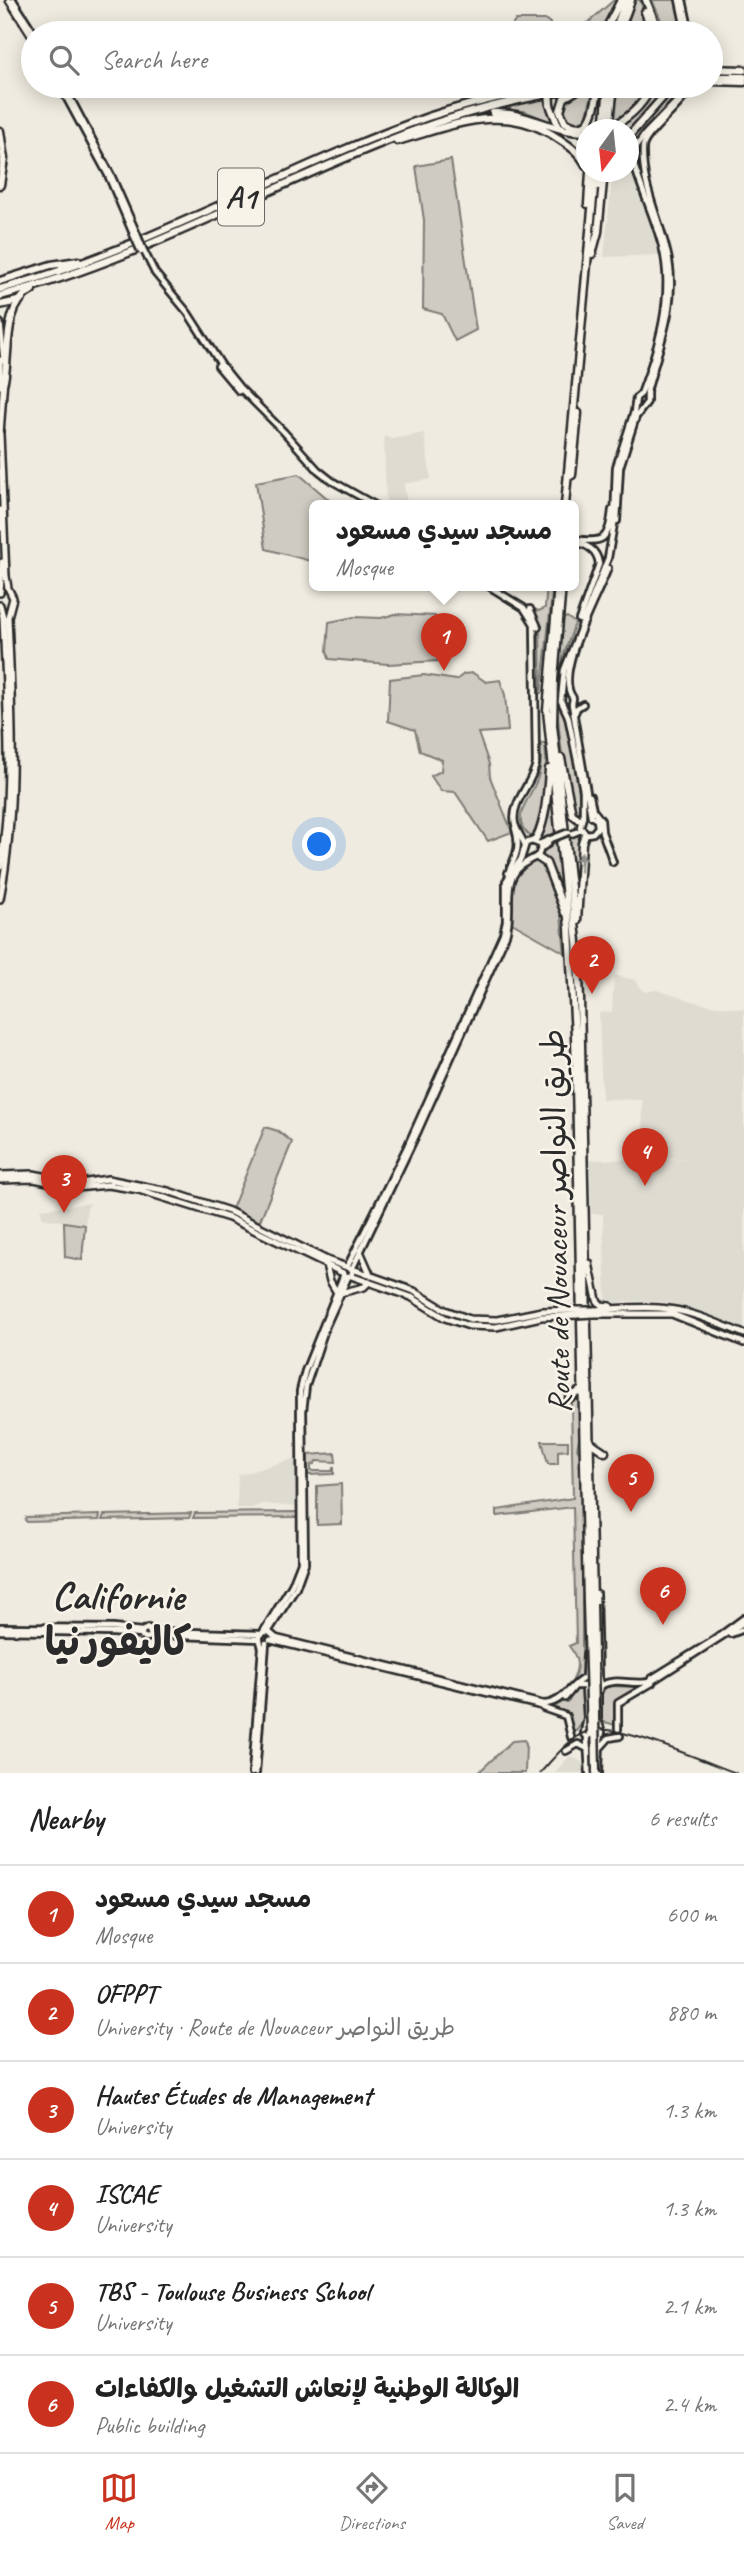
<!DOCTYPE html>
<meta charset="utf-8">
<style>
body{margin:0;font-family:Caveat,"Playpen Sans Arabic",sans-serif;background:#f6f6f6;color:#222}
.compass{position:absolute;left:576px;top:119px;width:63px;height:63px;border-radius:50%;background:#fff;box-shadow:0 4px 18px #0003;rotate:195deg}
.you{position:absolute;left:320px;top:845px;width:24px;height:24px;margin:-18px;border:5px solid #fff;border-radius:50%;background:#1a73e8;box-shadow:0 0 0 10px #1a73e833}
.badge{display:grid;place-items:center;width:46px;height:46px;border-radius:50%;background:#c8321e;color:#fff;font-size:23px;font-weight:700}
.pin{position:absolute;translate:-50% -58px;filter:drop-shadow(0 2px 4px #0008)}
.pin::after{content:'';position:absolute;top:37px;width:24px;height:21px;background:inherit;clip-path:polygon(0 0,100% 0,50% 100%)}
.popup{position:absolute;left:309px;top:500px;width:270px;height:91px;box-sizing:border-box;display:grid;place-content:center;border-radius:10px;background:#fff;filter:drop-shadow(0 2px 5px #0005);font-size:23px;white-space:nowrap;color:#767676}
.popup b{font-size:26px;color:#222}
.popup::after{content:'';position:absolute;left:50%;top:100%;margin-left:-14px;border:14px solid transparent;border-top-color:#fff}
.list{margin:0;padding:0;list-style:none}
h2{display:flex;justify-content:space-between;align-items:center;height:91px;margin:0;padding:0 28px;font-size:30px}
h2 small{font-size:23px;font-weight:400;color:#767676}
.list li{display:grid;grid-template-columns:46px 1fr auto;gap:21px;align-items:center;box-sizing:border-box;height:98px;padding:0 28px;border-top:2px solid #e0e0e0}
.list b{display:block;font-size:26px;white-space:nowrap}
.list p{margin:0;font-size:23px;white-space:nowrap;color:#767676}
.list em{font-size:23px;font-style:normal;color:#767676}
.icon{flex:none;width:38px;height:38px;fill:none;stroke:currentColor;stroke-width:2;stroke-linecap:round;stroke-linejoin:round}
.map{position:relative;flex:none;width:744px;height:1773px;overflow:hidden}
.search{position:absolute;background:#fff;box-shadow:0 4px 18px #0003;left:21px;right:21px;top:21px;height:77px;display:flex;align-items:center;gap:18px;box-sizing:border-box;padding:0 24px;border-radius:38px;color:#767676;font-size:26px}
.sheet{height:679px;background:#fff}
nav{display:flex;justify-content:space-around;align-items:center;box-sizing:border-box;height:98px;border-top:2px solid #e0e0e0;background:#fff;font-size:19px;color:#767676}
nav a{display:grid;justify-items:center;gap:4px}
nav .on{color:#c8321e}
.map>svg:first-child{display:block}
</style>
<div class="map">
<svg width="744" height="1773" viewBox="0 0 744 1773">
<rect width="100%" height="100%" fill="#efebe0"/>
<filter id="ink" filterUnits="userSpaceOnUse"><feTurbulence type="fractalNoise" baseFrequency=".0143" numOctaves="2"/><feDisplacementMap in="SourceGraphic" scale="14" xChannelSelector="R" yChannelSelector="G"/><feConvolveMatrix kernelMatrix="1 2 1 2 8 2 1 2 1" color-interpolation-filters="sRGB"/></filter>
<g filter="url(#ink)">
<!-- built -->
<path fill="#dedbd1" d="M 629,163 L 655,235 L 659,255 L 604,257 L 612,178 L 616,172 L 628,172 Z
M 424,433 L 431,479 L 404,484 L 407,505 L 386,505 L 384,436 L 392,439 Z
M 614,975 L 635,980 L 644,992 L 656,990 L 703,1004 L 744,1009 L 744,1332 L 714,1318 L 664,1302 L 632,1301 L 606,1304 L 603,1214 L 591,1214 L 590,1160 L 699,1158 L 644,1158 L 642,1100 L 602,1099 L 599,1013 L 612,1012 Z
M 91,1203 L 87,1208 L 85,1225 L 42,1218 L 41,1209 Z
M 297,1458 L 298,1507 L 263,1504 L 252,1508 L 237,1508 L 238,1475 Z
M 570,1756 L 580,1761 L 586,1768 L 586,1773 L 554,1773 Z"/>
<!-- green -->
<path fill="#cfcbc2" stroke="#7d7b76" stroke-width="2" d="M 614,0 L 618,0 L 604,26 L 585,33 L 576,33 Z
M 635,0 L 640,0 L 651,33 L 626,23 Z
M 652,0 L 676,0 L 684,33 L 667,33 Z
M 516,20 L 546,20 L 550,23 L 551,33 L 513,33 L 513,24 Z
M 616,86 L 673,86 L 629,134 L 628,130 L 610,130 Z
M 680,86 L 683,86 L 671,105 L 629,147 L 629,139 L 673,90 Z
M 593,90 L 586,119 L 575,123 C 562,119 563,111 565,100 L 576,92 Z
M 546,96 L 554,123 L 524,111 L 492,109 Z
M 451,160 L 476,330 L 455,341 L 442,314 L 423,309 L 424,220 L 416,166 Z
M 299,474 L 335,505 L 314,505 L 314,562 L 266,549 L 256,482 Z
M 547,585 L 553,585 L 541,694 L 540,624 L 532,608 L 539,611 L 545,608 Z
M 395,614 L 435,616 L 438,661 L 388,664 L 329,659 L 327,651 L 329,622 L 354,617 L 381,618 Z
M 567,617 L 575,623 L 563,657 L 560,689 L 558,669 L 563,619 Z
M 473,673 L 486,682 L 500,680 L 505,695 L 508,731 L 478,733 L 489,764 L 490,777 L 512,832 L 488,841 L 455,792 L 441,791 L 431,776 L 441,771 L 442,760 L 420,751 L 415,730 L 388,721 L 390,679 L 424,675 L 456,680 L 464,674 Z
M 557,700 C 559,706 563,710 564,716 C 569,734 585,801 577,815 C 565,795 558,726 557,700 Z
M 545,743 C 548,776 544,805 535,836 L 532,837 C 506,820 532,797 538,777 C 542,766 541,755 541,744 Z
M 552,791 L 557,834 L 541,840 L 539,838 Z
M 576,833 L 582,835 L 576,916 L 568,836 Z
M 558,841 L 564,906 L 542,857 L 546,847 Z
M 539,860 L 543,861 L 560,906 L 565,953 L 512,923 C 513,895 504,869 539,860 Z
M 265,1127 L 278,1131 L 292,1142 L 259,1223 L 232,1209 Z
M 64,1222 L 85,1225 L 82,1260 L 65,1257 Z
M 575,1400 L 579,1401 L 582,1421 L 577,1449 L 582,1454 L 582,1675 L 572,1682 C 579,1667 579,1659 569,1646 L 576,1643 L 573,1507 L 497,1516 L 497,1510 L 573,1498 L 571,1402 Z
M 542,1441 L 568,1441 L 568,1450 L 558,1451 L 558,1464 L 548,1464 Z
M 335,1453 L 336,1462 L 316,1461 L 315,1464 L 311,1465 L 311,1471 L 332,1471 L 334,1466 L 334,1474 L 308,1475 L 308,1455 Z
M 341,1484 L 342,1524 L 317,1525 L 317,1486 Z
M 298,1512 L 297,1517 L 193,1518 L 195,1513 Z
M 191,1513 L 189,1518 L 102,1520 L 104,1515 Z
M 100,1515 L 99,1520 L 27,1522 L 25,1520 L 26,1517 Z
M 607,1686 L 642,1687 L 617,1702 L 614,1713 L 615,1725 L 601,1721 L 600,1695 Z
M 579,1687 L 583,1689 C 587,1706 587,1724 572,1734 L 566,1715 L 551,1709 L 566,1700 L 575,1688 Z
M 512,1741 L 524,1740 L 526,1743 L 525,1773 L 478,1773 Z"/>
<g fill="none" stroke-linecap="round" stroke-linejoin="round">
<!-- secondary casing -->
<g stroke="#2b2b2b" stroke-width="10">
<path id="secondary" d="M 9,0 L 33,38
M 13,0 L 34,33
M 679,0 L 686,33
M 683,0 L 690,33
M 60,86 L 108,175 L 134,236
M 64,86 L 111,175 L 137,234
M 144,251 L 155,273 L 188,313 L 222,366 L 239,387 L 284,432 L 318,470 L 332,481 L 375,505
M 218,366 L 239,391
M 617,521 L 620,467 L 636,417 L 647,402 L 647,392 C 658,349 677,306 669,261 C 662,222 641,188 643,148 C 643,134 683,106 691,86
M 574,539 C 603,543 609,541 612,510
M 574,542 C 587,545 597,549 599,564 L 579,620
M 487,585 L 524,608 L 534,624 L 536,764 C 532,784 510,803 515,824 C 517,831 522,838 525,845
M 530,609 L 538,627
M 572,704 L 573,698 C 553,673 598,596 608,568
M 572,704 L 591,816
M 575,713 L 577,708 L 583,704
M 590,796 L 593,810 L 601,820 L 602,832 L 613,862
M 591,816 L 597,820 L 598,827 L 593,833 L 587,834 L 580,827 L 583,817 L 583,790 L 568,716 L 561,701 L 564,670 L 608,558 L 614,524 L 616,467 L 634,412 L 636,398 L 641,394 C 658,349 675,295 662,246 C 654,215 639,185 631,154 L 645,134 L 676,102 L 686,86
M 569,835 L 581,830
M 508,873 C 516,856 521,847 515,828
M 347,1267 L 407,1147 L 503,934 L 506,921 L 506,881 L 521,859 L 526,843 L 532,841 L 539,844 L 551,839
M 352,1269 L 418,1131 L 506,935 C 516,900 494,875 538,856 L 541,848 L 548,844
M 596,1593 L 598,1676 L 600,1685
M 0,1627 L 113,1628 L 142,1631
M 0,1631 L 113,1633 L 142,1635
M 151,1631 L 260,1634
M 263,1632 L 292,1585 L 301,1562 L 300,1391 L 305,1371 L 344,1274
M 268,1632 L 296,1588 L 305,1563 L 303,1411 L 306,1386 L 326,1326 L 348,1277
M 731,1634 L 744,1629
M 151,1635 L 148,1628 L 142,1631 L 142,1637 L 147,1638 L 156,1635 L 260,1639
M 270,1640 L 545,1707
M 585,1677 L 586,1654
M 651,1679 L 714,1640 L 744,1618
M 585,1688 L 587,1718 L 584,1733 L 589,1739 L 596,1740
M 565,1698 L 575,1686 L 584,1686
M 543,1708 L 566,1716 L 571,1737
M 618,1729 L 618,1703 L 652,1683
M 587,1739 L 589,1773
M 601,1747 L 609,1738 L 620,1736
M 566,1751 L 578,1744 L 588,1749
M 252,1773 L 262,1648 L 259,1637 L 264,1632 L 269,1632 L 276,1638 L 543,1704 C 562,1704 569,1686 584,1678
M 256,1773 L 266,1643
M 599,1773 L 600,1740 L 602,1732 L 598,1720 L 598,1694 L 600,1686 C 616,1676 635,1687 652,1681 L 744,1622"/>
</g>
<!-- primary casing -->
<g stroke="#2b2b2b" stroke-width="10">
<path id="primary" d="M 0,323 L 4,361
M 0,360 L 0,386
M 0,510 L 1,528
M 0,593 L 2,562
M 0,605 L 3,617 C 6,700 14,785 0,867
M 0,899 C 18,806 12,712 8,617 L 13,598 L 8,588 L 6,576 L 0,434 L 4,378
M 0,1175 L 33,1174 L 80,1183 L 108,1179 L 168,1191 L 229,1211 L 327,1260 L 414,1291 L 445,1310 L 470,1319 L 497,1320 L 542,1311 L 576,1310
M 0,1180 L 34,1179 L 76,1188 L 108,1185 L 139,1190 L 229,1218 L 343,1273 L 346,1277 L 352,1275 L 353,1269
M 360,1251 L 371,1276
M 589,1263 L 597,1300 L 601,1305 L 610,1306
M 326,1265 L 330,1281 L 336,1291
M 351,1276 L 411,1297 L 445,1318 L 469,1326 L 496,1327 L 541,1317 L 577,1315
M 340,1293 L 364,1287 L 369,1282
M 594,1310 C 616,1309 638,1306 660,1308 C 690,1310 717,1323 744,1334
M 593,1314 L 672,1314 L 744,1343"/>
</g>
<!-- trunk casing -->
<g stroke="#2b2b2b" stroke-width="11">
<path id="trunk" d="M 0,131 L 4,159 L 0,185
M 572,475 L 578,413
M 565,505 L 588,253
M 558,585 L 547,710 L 569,928 L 575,1036 L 587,1603
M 562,585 L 554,679 L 553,725 L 577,941 L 580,998 L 593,1603
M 561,758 L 572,814 L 580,820
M 534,841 C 546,827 548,787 549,769
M 537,857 L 546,863 L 565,913
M 577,921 L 582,843 L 585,834
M 569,1398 L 583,1389
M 590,1442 L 605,1452"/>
</g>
<!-- motorway casing -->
<g stroke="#2b2b2b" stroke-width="11">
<path id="motorway" d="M 646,0 L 659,33
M 645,12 L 653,33
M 627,30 L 639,33
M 590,33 L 604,29
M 604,33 L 621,0
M 614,33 L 626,0
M 619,33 L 631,0
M 711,69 L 744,70
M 711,77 L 744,77
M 711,81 L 744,82
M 576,91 L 564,98 L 560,111 L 565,122 C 593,140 595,104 599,86
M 550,105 L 558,125
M 493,113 C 526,111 553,133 586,132
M 604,130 L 608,86
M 609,130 L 614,86
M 628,137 L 664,96 L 676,86
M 397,141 C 455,125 504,101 559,139 C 570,146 580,153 586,165
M 628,152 L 632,152
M 598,186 L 600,172
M 588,204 L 590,172
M 588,253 L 595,177
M 592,254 L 598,232 L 604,172
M 0,281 L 51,265 L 78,261
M 0,289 C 150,249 283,168 428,117 C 470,103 514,93 557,86
M 0,296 C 143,259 272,183 410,132 C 470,110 532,95 595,86
M 0,305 L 18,301
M 4,381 C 10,353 2,306 32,290"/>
</g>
<!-- secondary -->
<use href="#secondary" stroke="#f7f3e8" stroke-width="4.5"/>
<!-- primary -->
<use href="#primary" stroke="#f7f3e8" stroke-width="5"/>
<!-- trunk -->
<use href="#trunk" stroke="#f7f3e8" stroke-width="6"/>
<!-- motorway -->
<use href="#motorway" stroke="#f7f3e8" stroke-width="6"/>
<!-- tram -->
<path stroke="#2b2b2b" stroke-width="2" d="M 540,1773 C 554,1758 570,1737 590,1730 C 614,1722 708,1763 736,1773"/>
<!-- secondary-bridge casing -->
<g stroke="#2b2b2b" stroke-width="10" stroke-linecap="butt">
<path id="secondary-bridge" d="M 137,234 L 144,251
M 134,236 L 141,252
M 551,839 L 569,832"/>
</g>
<!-- primary-bridge casing -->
<g stroke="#2b2b2b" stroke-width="10" stroke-linecap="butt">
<path id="primary-bridge" d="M 576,1310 L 594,1310
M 577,1315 L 593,1314"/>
</g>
<!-- trunk-bridge casing -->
<g stroke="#2b2b2b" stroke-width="11" stroke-linecap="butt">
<path id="trunk-bridge" d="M 587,1603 L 591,1734
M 593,1603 L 596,1773"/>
</g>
<!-- motorway-bridge casing -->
<g stroke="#2b2b2b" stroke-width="11" stroke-linecap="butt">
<path id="motorway-bridge" d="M 549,86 L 550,105
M 604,130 C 627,121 642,107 652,86"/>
</g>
<!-- secondary-bridge -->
<use href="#secondary-bridge" stroke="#f7f3e8" stroke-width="4.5"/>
<!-- primary-bridge -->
<use href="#primary-bridge" stroke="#f7f3e8" stroke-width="5"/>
<!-- trunk-bridge -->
<use href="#trunk-bridge" stroke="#f7f3e8" stroke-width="6"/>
<!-- motorway-bridge -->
<use href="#motorway-bridge" stroke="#f7f3e8" stroke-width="6"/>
</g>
<!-- one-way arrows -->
<defs><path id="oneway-solid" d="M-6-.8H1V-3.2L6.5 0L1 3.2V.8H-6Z" transform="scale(1.75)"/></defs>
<use fill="#918f8a" href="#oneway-solid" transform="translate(581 862) rotate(-87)"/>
</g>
<g text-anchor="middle" stroke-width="5" stroke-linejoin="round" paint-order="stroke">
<!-- shield labels -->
<rect fill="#f7f3e8" stroke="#686764" stroke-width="2" x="218" y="168.5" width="46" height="57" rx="5"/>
<g font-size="32" font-weight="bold" fill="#2b2b2b">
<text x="241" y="208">A1</text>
</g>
<!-- street labels -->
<g font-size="33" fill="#2b2b2b" stroke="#f7f3e8">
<text transform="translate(555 1221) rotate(-91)" y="12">Route de Nouaceur طريق النواصر</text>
</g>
<!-- district labels -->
<g font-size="40" font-weight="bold" fill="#2b2b2b" stroke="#f7f3e8">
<text x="118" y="1609">Californie<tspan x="118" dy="46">كاليفورنيا</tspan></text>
</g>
</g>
</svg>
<svg class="compass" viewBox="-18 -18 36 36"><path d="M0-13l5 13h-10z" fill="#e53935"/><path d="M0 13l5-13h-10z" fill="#767676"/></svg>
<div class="you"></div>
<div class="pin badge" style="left:444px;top:671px">1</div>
<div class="popup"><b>مسجد سيدي مسعود</b>Mosque</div>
<div class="pin badge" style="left:592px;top:994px">2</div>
<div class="pin badge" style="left:64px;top:1213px">3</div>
<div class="pin badge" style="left:645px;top:1186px">4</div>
<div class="pin badge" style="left:631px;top:1512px">5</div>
<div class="pin badge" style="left:663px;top:1625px">6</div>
<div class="search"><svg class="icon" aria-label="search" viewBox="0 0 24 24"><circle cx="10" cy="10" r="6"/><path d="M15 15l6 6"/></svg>Search here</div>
</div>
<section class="sheet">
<h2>Nearby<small>6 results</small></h2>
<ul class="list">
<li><span class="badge">1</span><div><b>مسجد سيدي مسعود</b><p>Mosque</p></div><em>600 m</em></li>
<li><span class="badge">2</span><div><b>OFPPT</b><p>University · Route de Nouaceur طريق النواصر</p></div><em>880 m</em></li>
<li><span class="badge">3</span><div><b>Hautes Études de Management</b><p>University</p></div><em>1.3 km</em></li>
<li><span class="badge">4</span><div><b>ISCAE</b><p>University</p></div><em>1.3 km</em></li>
<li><span class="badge">5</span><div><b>TBS - Toulouse Business School</b><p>University</p></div><em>2.1 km</em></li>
<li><span class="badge">6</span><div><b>الوكالة الوطنية لإنعاش التشغيل والكفاءات</b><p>Public building</p></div><em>2.4 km</em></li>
</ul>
</section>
<nav>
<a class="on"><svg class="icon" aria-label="map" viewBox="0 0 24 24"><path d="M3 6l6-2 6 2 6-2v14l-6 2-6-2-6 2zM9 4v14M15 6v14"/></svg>Map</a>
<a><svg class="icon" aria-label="directions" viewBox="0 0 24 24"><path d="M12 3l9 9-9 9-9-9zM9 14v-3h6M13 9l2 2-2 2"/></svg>Directions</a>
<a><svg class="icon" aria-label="saved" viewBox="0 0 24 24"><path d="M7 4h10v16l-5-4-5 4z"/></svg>Saved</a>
</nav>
